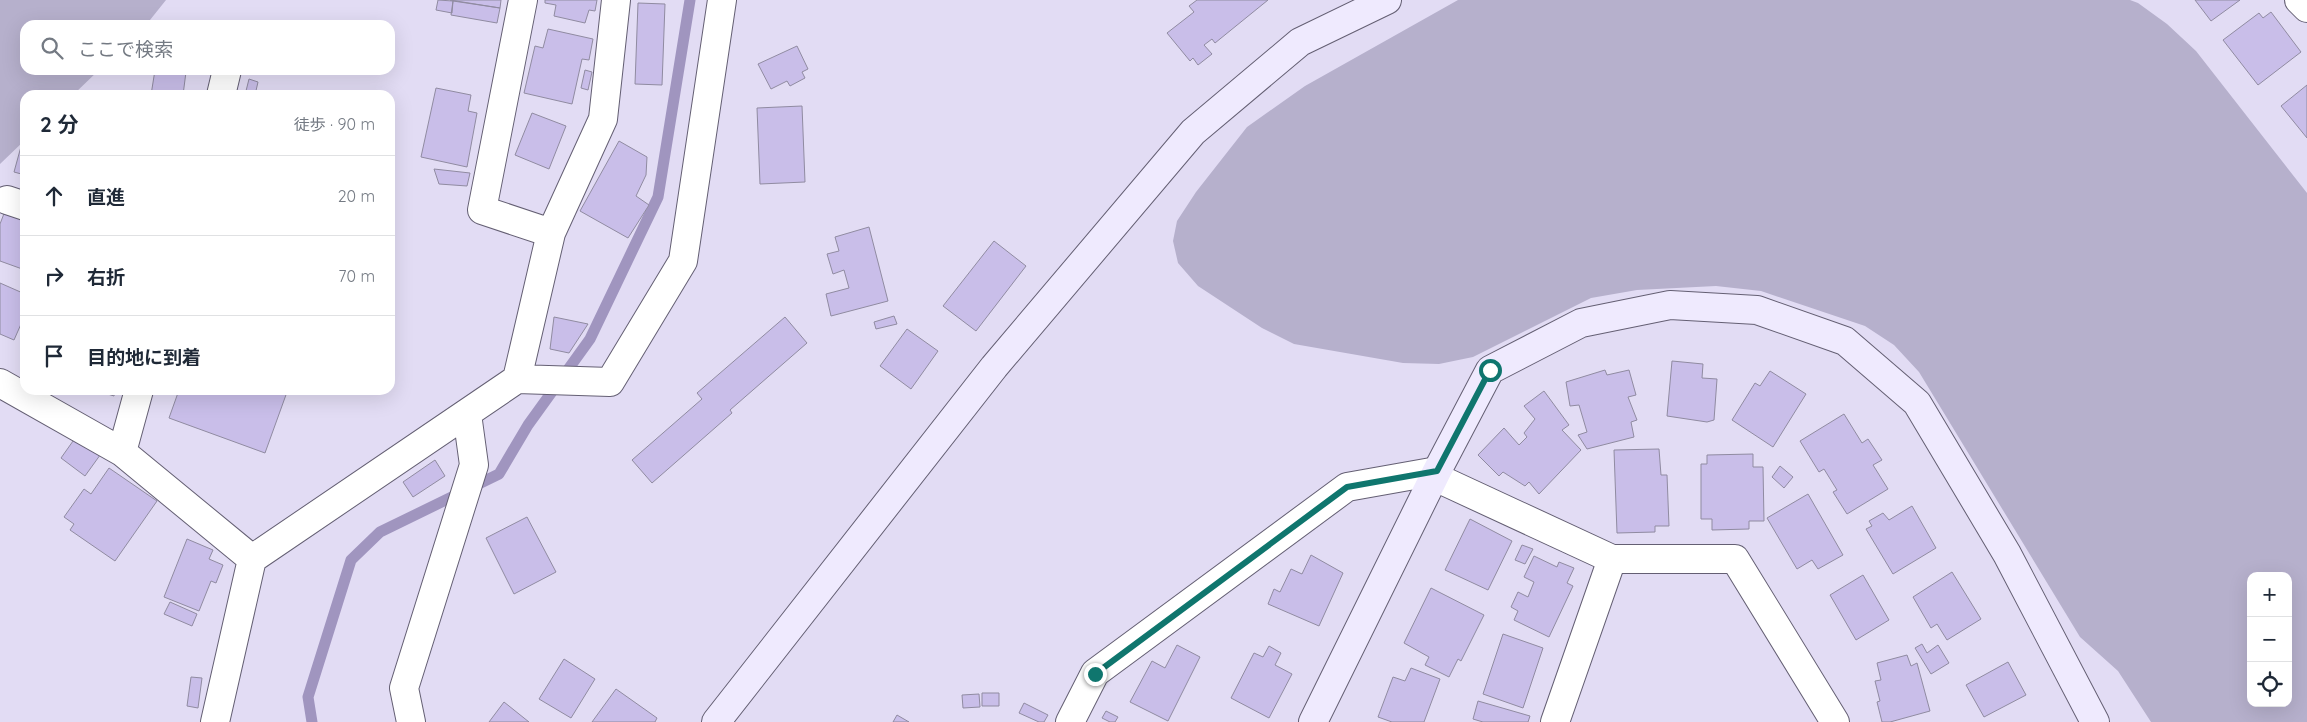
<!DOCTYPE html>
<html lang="ja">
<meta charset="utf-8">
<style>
body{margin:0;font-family:Quicksand,"Noto Sans JP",sans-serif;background:#f2f2f3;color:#1f2937}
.controls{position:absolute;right:15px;bottom:15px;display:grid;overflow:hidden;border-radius:10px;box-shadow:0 5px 20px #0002}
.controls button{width:45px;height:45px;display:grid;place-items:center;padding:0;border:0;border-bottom:1px solid #e0e1e3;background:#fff;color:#1f2937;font:25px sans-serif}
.stop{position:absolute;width:15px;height:15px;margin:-11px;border:4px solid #0f766e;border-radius:50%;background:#fff}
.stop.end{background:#0f766e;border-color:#fff;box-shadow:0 1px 5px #0008}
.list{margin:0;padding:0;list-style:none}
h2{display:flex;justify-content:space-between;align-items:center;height:65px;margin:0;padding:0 20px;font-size:21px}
h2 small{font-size:16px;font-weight:400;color:#747a83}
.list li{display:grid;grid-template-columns:32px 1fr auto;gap:15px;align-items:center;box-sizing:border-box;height:80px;padding:0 20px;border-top:1px solid #e0e1e3}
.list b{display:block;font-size:19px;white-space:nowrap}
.list em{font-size:16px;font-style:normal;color:#747a83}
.icon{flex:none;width:28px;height:28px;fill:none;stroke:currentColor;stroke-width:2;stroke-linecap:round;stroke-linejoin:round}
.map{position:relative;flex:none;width:2307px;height:722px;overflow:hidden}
.search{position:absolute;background:#fff;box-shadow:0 5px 20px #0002;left:20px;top:20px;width:375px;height:55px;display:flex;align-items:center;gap:12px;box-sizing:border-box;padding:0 18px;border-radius:15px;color:#747a83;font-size:19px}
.panel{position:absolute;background:#fff;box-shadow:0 5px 20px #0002;left:20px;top:90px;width:375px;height:305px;border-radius:15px}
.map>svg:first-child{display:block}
</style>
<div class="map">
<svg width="2307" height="722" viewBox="0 0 2307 722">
<rect width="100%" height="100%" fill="#e2dcf4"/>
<!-- green -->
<path fill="#b6b0cc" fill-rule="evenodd" d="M 0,0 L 166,0 L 146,25 L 25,25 L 25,70 L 99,70 L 73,95 L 25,95 L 25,140 L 0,164 Z
M 1458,0 L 2130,0 L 2138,3 L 2167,24 L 2196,51 L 2307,193 L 2307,722 L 2151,722 L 2118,671 L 2080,637 L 1919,372 L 1894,345 L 1865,326 L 1761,291 L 1716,286 L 1637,290 L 1591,298 L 1473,357 L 1439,364 L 1403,363 L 1294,344 L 1262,328 L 1198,286 L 1178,263 L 1173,241 L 1177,221 L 1196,192 L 1247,127 L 1305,86 ZM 2251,576 L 2288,576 L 2288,703 L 2251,703 Z"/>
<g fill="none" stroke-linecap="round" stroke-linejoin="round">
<!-- stream -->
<path stroke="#a095bf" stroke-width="11" d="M 312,722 L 308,697 L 351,560 L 380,532 L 499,474 L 528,425 L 590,339 L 658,197 L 690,0"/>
</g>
<!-- building -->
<path fill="#c9bee9" stroke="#908ba1" d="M 438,0 L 453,1 L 452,13 L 436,10 Z
M 450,0 L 501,0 L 500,8 Z
M 545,0 L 597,0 L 595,11 L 589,10 L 585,23 L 554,16 L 556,5 L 545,3 Z
M 1197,0 L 1268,0 L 1215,43 L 1212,39 L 1204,45 L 1212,54 L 1198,65 L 1193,58 L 1190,61 L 1167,33 L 1194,12 L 1189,6 Z
M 2195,0 L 2240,0 L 2211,21 Z
M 453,1 L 500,8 L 497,23 L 451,15 Z
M 638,3 L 665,4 L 662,85 L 635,84 Z
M 2271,12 L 2301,52 L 2258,85 L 2223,40 L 2259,13 L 2263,18 Z
M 548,29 L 593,39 L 589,60 L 582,59 L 572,104 L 524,93 L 535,46 L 543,48 Z
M 797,46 L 808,69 L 802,72 L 805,78 L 790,86 L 787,81 L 771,89 L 758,64 Z
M 155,70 L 186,72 L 183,95 L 151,95 Z
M 585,70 L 592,72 L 588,90 L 581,88 Z
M 249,79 L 258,82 L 255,95 L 245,95 Z
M 2307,85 L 2307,138 L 2281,106 Z
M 436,88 L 471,95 L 468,111 L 477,113 L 467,167 L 421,157 Z
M 802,106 L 805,182 L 760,184 L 757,108 Z
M 532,113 L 566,126 L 549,169 L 515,155 Z
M 25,132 L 25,175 L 14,172 Z
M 619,141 L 647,157 L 646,175 L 636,196 L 649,205 L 628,238 L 580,211 Z
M 434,169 L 470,173 L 467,186 L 439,184 Z
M 5,211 L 25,218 L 25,270 L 0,261 L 0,224 Z
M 869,227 L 888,301 L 831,316 L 826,294 L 849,288 L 844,270 L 833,274 L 827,254 L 839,251 L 835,237 Z
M 994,241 L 1026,266 L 976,331 L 943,306 Z
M 0,283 L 25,294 L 25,315 L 14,340 L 0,334 Z
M 894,316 L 897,324 L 876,329 L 874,322 Z
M 554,317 L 588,324 L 569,353 L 550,349 Z
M 785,317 L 807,343 L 730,410 L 732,413 L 652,483 L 632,460 L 702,399 L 697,393 Z
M 907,329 L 938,351 L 911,389 L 880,366 Z
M 1672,361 L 1703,364 L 1702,378 L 1717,379 L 1714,420 L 1707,422 L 1667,416 Z
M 1605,370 L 1607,375 L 1629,370 L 1636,395 L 1628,397 L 1637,420 L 1631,422 L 1634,437 L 1587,449 L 1578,435 L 1587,432 L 1579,405 L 1570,406 L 1566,382 Z
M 1770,371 L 1806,394 L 1773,447 L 1732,420 L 1755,383 L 1760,386 Z
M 95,390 L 115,390 L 114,396 Z
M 179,390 L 282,390 L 287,392 L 265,453 L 169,418 Z
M 1544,391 L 1569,425 L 1562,430 L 1581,450 L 1539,494 L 1529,482 L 1525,486 L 1503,472 L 1499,476 L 1478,455 L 1504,428 L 1519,445 L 1527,437 L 1524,433 L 1535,419 L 1524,406 Z
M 1844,414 L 1862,443 L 1868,439 L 1882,460 L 1873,465 L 1888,489 L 1847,514 L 1833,492 L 1837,490 L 1824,469 L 1819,472 L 1800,441 Z
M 78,434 L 103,451 L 85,476 L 61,458 Z
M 1659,449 L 1661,475 L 1667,475 L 1669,526 L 1655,526 L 1655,532 L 1617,533 L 1614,450 Z
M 1753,454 L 1753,467 L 1763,467 L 1764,521 L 1749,521 L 1749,529 L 1712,530 L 1712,519 L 1701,519 L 1701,464 L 1707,464 L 1707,455 Z
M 435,460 L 445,476 L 413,497 L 403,482 Z
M 1780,466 L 1793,477 L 1784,488 L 1772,477 Z
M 109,468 L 157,501 L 115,561 L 70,530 L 74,524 L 64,517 L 84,489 L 91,494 Z
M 1808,494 L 1843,555 L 1818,569 L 1812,560 L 1797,569 L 1767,518 Z
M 1912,506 L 1936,548 L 1893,574 L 1866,529 L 1872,526 L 1869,521 L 1883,513 L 1889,520 Z
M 527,517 L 556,572 L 514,594 L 486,538 Z
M 1470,519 L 1512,541 L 1488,590 L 1445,570 Z
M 187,539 L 213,550 L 209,559 L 223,565 L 216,583 L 211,581 L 199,611 L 164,597 Z
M 1522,545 L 1533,549 L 1525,564 L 1515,560 Z
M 1311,555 L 1343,573 L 1319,626 L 1268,604 L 1274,589 L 1280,592 L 1291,569 L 1302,574 Z
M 1534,556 L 1557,567 L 1559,562 L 1574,568 L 1567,583 L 1573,586 L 1549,637 L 1514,620 L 1518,611 L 1511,607 L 1518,592 L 1528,597 L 1534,582 L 1524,577 Z
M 1952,572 L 1981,619 L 1947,640 L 1937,624 L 1931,628 L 1913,597 Z
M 1863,575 L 1889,620 L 1856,640 L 1830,595 Z
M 1431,588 L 1484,615 L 1461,661 L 1458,659 L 1449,677 L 1425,665 L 1429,657 L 1404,643 Z
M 170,602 L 197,614 L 192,626 L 164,614 Z
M 1503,634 L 1543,648 L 1523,708 L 1483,694 Z
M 1922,644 L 1927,653 L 1938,645 L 1949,663 L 1931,674 L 1915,648 Z
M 1177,645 L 1200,657 L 1168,721 L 1130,702 L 1152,661 L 1165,668 Z
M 1269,646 L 1281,653 L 1275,665 L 1292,674 L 1269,718 L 1231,698 L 1254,653 L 1263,657 Z
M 1907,655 L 1911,666 L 1917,663 L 1930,711 L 1890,722 L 1882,722 L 1877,702 L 1880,701 L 1875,681 L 1881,680 L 1877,663 Z
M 564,659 L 595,679 L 571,718 L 539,699 Z
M 2008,662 L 2026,695 L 1984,717 L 1966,685 Z
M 1411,668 L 1440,679 L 1424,722 L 1392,722 L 1378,717 L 1393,677 L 1405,681 Z
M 191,677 L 202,678 L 198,708 L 187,706 Z
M 616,689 L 657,718 L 655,722 L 592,722 Z
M 982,693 L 999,693 L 999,706 L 982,706 Z
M 979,694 L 980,707 L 963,708 L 962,695 Z
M 1478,701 L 1530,716 L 1528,722 L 1483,722 L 1473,719 Z
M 504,702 L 529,722 L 489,722 Z
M 1024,703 L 1048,715 L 1044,722 L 1039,722 L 1019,713 Z
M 1106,711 L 1118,717 L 1115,722 L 1110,722 L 1102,718 Z
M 897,715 L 909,722 L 893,722 Z"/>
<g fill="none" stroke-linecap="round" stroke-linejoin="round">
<!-- street casing -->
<g stroke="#645f73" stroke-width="30">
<path id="street" d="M 523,0 L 482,210 L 551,233
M 2299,0 L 2307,8
M 221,95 L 227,70
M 7,200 L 25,206
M 517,379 L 610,382 L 683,261 L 722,0
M 0,383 L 122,452 L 252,559
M 122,452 L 139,390
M 1435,477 L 1612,559 L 1555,722
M 1612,559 L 1735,559 L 1835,722
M 215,722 L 252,559 L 517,379 L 551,233 L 603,119 L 616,0
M 411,722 L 404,688 L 474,465 L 467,414
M 1070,722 L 1095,673 L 1347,487 L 1437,471"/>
</g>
<!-- secondary casing -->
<g stroke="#645f73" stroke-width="30">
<path id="secondary" d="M 716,722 L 994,367 L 1193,132 L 1300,42 L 1387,0
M 1313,722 L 1437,471 L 1490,370 L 1581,323 L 1670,305 L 1757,310 L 1845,341 L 1917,403 L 2007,554 L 2095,722"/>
</g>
<!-- street -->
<use href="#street" stroke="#fff" stroke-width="28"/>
<!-- secondary -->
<use href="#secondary" stroke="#efeafe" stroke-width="28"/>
</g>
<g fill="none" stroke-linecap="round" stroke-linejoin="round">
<!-- route -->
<path stroke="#0f766e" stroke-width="6" d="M 1095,674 L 1347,487 L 1437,471 L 1490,370"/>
</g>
</svg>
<div class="controls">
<button>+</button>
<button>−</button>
<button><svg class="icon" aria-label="locate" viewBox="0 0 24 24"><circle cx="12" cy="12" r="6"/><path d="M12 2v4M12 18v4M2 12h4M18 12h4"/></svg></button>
</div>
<div class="stop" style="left:1490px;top:370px"></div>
<div class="stop end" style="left:1095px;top:674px"></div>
<div class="search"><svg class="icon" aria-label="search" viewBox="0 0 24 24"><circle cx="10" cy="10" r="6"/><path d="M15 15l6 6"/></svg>ここで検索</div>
<section class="panel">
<h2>2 分<small>徒歩 · 90 m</small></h2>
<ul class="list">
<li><svg class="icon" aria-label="ahead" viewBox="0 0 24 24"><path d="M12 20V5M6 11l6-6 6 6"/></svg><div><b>直進</b></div><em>20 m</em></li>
<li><svg class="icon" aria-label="right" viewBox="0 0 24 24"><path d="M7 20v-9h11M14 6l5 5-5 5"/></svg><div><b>右折</b></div><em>70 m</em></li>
<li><svg class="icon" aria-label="arrive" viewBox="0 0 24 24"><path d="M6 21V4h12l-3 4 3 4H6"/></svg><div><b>目的地に到着</b></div></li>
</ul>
</section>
</div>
